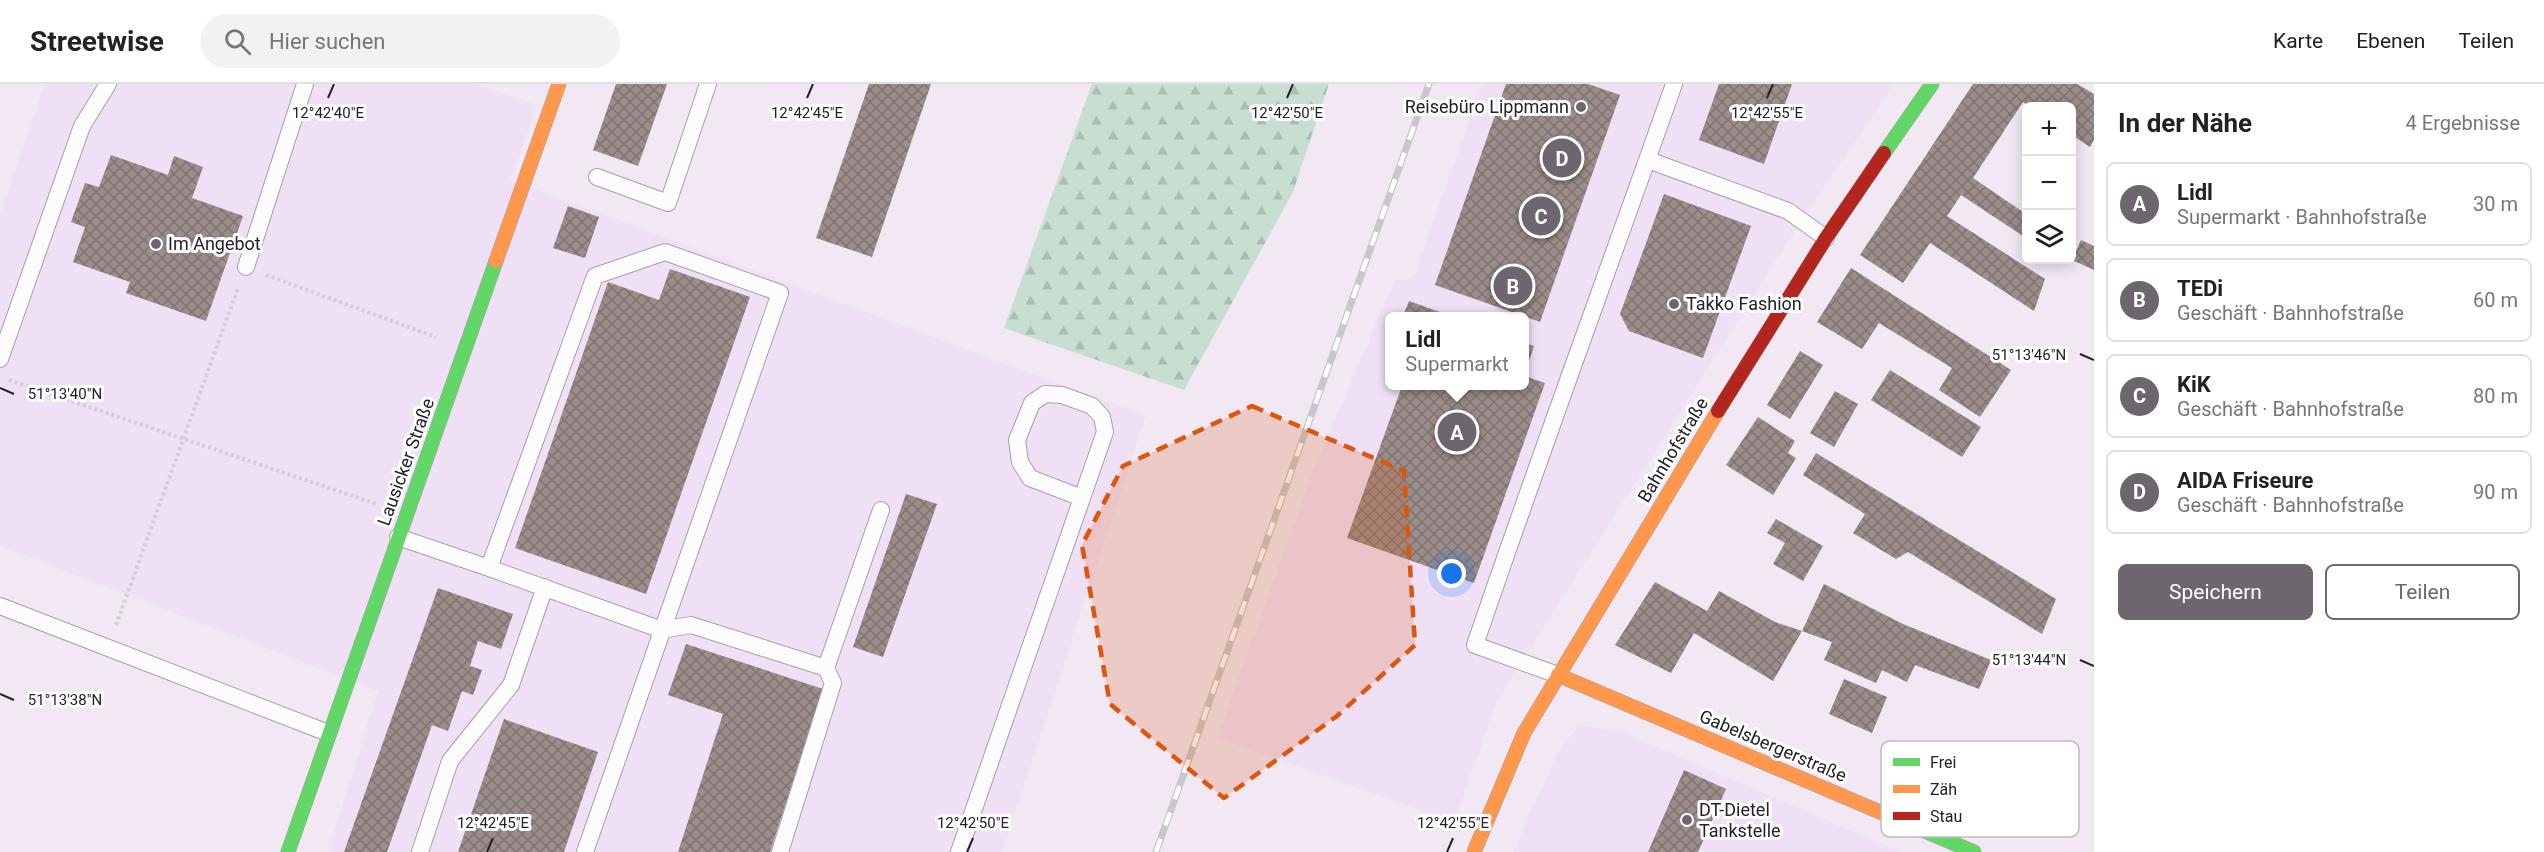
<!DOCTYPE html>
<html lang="de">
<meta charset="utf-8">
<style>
body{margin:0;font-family:Roboto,sans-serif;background:#f2f2f2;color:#222}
.controls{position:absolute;right:18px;top:18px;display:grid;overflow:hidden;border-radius:9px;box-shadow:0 3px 15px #0003}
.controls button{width:54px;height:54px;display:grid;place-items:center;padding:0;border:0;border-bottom:2px solid #e0e0e0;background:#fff;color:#222;font:30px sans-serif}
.you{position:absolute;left:1452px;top:490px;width:21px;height:21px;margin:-15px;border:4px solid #fff;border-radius:50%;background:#1a73e8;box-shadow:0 0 0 9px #1a73e833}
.badge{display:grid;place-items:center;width:39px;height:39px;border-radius:50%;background:#6d666f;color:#fff;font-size:20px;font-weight:700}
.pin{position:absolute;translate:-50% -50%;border:3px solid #fff;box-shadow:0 2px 6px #0006}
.popup{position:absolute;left:1385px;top:228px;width:144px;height:78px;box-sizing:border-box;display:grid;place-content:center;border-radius:9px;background:#fff;filter:drop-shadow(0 2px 4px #0005);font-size:20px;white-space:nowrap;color:#767676}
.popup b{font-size:22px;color:#222}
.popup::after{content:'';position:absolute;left:50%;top:100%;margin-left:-12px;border:12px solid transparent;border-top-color:#fff}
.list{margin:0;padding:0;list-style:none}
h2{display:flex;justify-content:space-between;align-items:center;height:78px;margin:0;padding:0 24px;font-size:26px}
h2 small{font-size:20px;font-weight:400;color:#767676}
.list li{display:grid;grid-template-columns:39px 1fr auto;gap:18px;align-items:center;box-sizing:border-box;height:84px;margin:0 12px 12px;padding:0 12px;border:2px solid #e0e0e0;border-radius:9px}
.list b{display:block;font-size:22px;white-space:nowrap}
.list p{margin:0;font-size:20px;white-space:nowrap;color:#767676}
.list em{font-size:20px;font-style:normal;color:#767676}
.actions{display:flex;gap:12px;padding:18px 24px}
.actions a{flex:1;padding:14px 0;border:2px solid #6d666f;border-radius:9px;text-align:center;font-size:21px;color:#6d666f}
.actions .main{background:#6d666f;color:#fff}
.icon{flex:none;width:33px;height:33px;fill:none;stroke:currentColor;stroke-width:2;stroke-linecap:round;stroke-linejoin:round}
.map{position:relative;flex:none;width:2094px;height:768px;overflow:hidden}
header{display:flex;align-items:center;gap:36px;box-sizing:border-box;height:84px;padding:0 30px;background:#fff;border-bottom:2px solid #e0e0e0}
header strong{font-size:28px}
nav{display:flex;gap:33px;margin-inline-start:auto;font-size:21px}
.search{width:420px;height:54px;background:#f2f2f2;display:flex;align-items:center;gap:15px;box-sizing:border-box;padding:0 21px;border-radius:33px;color:#767676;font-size:22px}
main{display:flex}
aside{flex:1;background:#fff}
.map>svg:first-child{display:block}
</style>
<header>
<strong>Streetwise</strong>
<div class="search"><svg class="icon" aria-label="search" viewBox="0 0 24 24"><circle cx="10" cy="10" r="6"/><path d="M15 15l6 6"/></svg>Hier suchen</div>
<nav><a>Karte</a><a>Ebenen</a><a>Teilen</a></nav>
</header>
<main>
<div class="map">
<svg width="2094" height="768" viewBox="0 0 2094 768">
<defs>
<pattern id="forest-firs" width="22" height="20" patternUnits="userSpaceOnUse" patternTransform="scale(1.5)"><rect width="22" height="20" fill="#c7ded1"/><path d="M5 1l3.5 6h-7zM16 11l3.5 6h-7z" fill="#abbeb3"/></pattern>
<pattern id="building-cross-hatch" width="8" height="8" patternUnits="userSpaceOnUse" patternTransform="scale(1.5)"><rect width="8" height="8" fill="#9b8d89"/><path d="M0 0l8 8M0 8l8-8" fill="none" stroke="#7e7370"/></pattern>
</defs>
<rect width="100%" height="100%" fill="#f1e8f4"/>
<!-- built -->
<path fill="#efe0f6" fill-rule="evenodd" d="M 45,0 L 474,0 L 537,21 L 510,96 L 1146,332 L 1002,768 L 328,768 L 378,607 L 0,462 L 0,129 Z
M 1482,0 L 1895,0 L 1810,123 L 1497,617 L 1454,738 L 1217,654 L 1316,379 L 1394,197 L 1413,194 ZM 1390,232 L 1524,232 L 1524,302 L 1390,302 Z
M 1579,641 L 1622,648 L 1900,768 L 1513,768 L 1557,669 Z"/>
<!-- forest -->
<path fill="url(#forest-firs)" d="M 1092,0 L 1329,0 L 1293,108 L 1184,306 L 1004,244 Z"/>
<!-- building -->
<path fill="url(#building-cross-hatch)" d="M 616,0 L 667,0 L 638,82 L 593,66 Z
M 869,0 L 931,0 L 872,173 L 816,154 Z
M 1506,0 L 1588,0 L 1620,11 L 1540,238 L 1435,201 Z
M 1719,0 L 1792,0 L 1764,80 L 1699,56 Z
M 1973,0 L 2077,0 L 2094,10 L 2094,56 L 2090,63 L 2072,51 L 2072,22 L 2029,22 L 2023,18 L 1973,94 L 2026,130 L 2026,154 L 1961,111 L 1947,132 L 2045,195 L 2034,227 L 1930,159 L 1903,199 L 1860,171 Z
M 111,71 L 168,91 L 174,72 L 203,83 L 192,114 L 243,132 L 206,237 L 126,209 L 130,198 L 73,178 L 85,143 L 71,138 L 85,99 L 99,103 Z
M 1664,110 L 1751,142 L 1703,274 L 1629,247 L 1620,230 Z
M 568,122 L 599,133 L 585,174 L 553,164 Z
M 2081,156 L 2094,162 L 2094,186 L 2072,176 Z
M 1851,184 L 2011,286 L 1980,333 L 1939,306 L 1952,284 L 1879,239 L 1862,265 L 1817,238 Z
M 670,185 L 750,213 L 646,510 L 515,464 L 608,198 L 659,216 Z
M 1409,217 L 1451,232 L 1403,232 Z
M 1524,259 L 1534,262 L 1525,289 L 1524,289 Z
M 1800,267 L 1823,281 L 1790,335 L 1767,321 Z
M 1890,286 L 1981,343 L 1962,373 L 1871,316 Z
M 1524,292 L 1545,299 L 1474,499 L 1347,454 L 1402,302 L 1524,302 Z
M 1835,307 L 1858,320 L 1834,363 L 1810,349 Z
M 1758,333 L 1795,357 L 1788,369 L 1796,374 L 1773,411 L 1726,381 Z
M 1816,369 L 2056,515 L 2042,550 L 1908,468 L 1896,475 L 1853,449 L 1865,430 L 1803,391 Z
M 906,410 L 937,420 L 883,573 L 853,563 Z
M 1776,435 L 1823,462 L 1803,497 L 1773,480 L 1785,459 L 1767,449 Z
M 1655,498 L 1707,527 L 1719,507 L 1775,538 L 1802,547 L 1824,500 L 1903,540 L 1991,576 L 1979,605 L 1915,581 L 1907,598 L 1882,586 L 1876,599 L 1824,576 L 1832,558 L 1802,547 L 1773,597 L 1694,549 L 1671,589 L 1615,561 Z
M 438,504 L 513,530 L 501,565 L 478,557 L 470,582 L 482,586 L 473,611 L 462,607 L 448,647 L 432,641 L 387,768 L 344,768 Z
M 686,560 L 823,605 L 770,768 L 678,768 L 723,630 L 668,611 Z
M 1844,595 L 1887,613 L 1872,649 L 1829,630 Z
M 504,635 L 598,668 L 564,768 L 458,768 Z
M 1684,686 L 1726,705 L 1698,768 L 1648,768 Z"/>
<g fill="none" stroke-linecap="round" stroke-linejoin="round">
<!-- lane casing -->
<g stroke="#a69fa9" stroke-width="18">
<path id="lane" d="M 1648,76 L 1788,127 L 1826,154
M 597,93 L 668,119 L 708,0
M 246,183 L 305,0
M 0,275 L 82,42 L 108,0
M 398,453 L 489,484 L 595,192 L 665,168 L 780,209 L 585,768
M 489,484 L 662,546 L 691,541 L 826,584 L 881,426
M 0,522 L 328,649
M 1558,591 L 1475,561 C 1539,373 1608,187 1674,0
M 420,768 L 450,677 L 511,601 L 545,503
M 780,768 L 833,599 L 826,584
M 959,768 L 1082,414 L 1105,348 L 1102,333 L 1092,322 L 1062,311 L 1045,310 L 1032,319 L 1017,356 L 1020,378 L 1030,394 L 1082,414"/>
</g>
<!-- fast casing -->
<g stroke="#a69fa9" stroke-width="15">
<path id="fast" d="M 1884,69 L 1932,0
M 1894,734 L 1974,768
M 288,768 L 496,177"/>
</g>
<!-- slow casing -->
<g stroke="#a69fa9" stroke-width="15">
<path id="slow" d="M 496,177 L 559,0
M 1558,591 L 1894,734
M 1474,768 L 1524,649 L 1718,327"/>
</g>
<!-- jam casing -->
<g stroke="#a69fa9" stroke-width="15">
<path id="jam" d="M 1718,327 L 1826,154 L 1884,69"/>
</g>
<!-- path -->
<path stroke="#d2cfd3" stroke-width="4" stroke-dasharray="3 3" stroke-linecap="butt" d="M 266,191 L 436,253
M 9,296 L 377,420
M 116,541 L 238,204"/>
<!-- lane -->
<use href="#lane" stroke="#fdfcfd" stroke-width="16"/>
<!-- fast -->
<use href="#fast" stroke="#63d668" stroke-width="14"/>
<!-- slow -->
<use href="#slow" stroke="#ff974d" stroke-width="14"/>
<!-- jam -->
<use href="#jam" stroke="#b3261e" stroke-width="14"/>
<!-- rail casing -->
<g stroke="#c9c7ca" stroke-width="7">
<path id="rail" d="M 1156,768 L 1429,0"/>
</g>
<!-- rail -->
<use href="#rail" stroke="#fff" stroke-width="4.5" stroke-dasharray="14" stroke-linecap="butt"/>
</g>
<!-- marked area -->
<path fill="#de560d" fill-opacity="0.2" stroke="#de560d" stroke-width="4.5" stroke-dasharray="12 8" stroke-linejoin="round" d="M 1252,322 L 1404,387 L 1415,561 L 1337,632 L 1224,714 L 1110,620 L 1082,461 L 1123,382 Z"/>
<!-- ticks -->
<path fill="none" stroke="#262028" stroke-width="2" d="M 328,14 L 334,0M 807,14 L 813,0M 1287,14 L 1293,0M 1767,14 L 1773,0M 2080,270 L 2094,276M 0,304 L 14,310M 2080,576 L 2094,582M 0,610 L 14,616M 487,768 L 493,754M 967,768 L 973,754M 1447,768 L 1453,754"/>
<!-- markers -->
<g fill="#6d666f" stroke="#fff" stroke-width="2">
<circle cx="1581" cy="23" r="6"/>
<circle cx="156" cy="160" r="6"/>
<circle cx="1674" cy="220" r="6"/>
<circle cx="1687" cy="736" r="6"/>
</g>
<g text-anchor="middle" stroke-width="6" stroke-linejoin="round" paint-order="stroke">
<!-- poi labels -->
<g font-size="18" fill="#262028" stroke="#fff" text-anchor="start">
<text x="1569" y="29" text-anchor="end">Reisebüro Lippmann</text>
<text x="168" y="166">Im Angebot</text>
<text x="1686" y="226">Takko Fashion</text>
<text x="1699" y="732">DT-Dietel<tspan x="1699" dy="21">Tankstelle</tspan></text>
</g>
<!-- street labels -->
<g font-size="18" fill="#262028" stroke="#fff">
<text transform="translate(1673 366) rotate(-59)" y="6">Bahnhofstraße</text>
<text transform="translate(406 378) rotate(-70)" y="6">Lausicker Straße</text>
<text transform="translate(1773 662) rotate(23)" y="6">Gabelsbergerstraße</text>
</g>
</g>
<!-- legend -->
<rect x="1881" y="657" width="198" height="96" rx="9" fill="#fff" stroke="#bebcbe" stroke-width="1.5"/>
<rect x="1893" y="674" width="27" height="8" fill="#63d668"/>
<rect x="1893" y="701" width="27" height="8" fill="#ff974d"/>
<rect x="1893" y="728" width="27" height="8" fill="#b3261e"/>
<g font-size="16" fill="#262028">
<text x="1930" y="684">Frei</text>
<text x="1930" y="711">Zäh</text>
<text x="1930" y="738">Stau</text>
</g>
<g font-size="15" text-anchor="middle" fill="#262028" stroke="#fff" stroke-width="6" stroke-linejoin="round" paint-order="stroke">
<text x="328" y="34">12°42'40"E</text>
<text x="807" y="34">12°42'45"E</text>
<text x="1287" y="34">12°42'50"E</text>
<text x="1767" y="34">12°42'55"E</text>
<text x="2029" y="276">51°13'46"N</text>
<text x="65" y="315">51°13'40"N</text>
<text x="2029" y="581">51°13'44"N</text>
<text x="65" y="621">51°13'38"N</text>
<text x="493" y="744">12°42'45"E</text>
<text x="973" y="744">12°42'50"E</text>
<text x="1453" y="744">12°42'55"E</text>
</g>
</svg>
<div class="controls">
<button>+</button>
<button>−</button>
<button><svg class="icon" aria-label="layers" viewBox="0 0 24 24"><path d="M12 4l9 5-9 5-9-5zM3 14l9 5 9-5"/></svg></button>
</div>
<div class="you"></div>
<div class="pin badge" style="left:1457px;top:348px">A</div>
<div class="popup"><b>Lidl</b>Supermarkt</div>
<div class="pin badge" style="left:1513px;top:202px">B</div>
<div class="pin badge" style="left:1541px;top:132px">C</div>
<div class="pin badge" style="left:1562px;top:74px">D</div>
</div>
<aside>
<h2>In der Nähe<small>4 Ergebnisse</small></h2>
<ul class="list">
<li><span class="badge">A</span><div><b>Lidl</b><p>Supermarkt · Bahnhofstraße</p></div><em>30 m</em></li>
<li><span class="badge">B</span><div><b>TEDi</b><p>Geschäft · Bahnhofstraße</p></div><em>60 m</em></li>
<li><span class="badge">C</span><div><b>KiK</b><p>Geschäft · Bahnhofstraße</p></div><em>80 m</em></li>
<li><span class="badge">D</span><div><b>AIDA Friseure</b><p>Geschäft · Bahnhofstraße</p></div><em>90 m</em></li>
</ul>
<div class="actions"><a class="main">Speichern</a><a>Teilen</a></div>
</aside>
</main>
